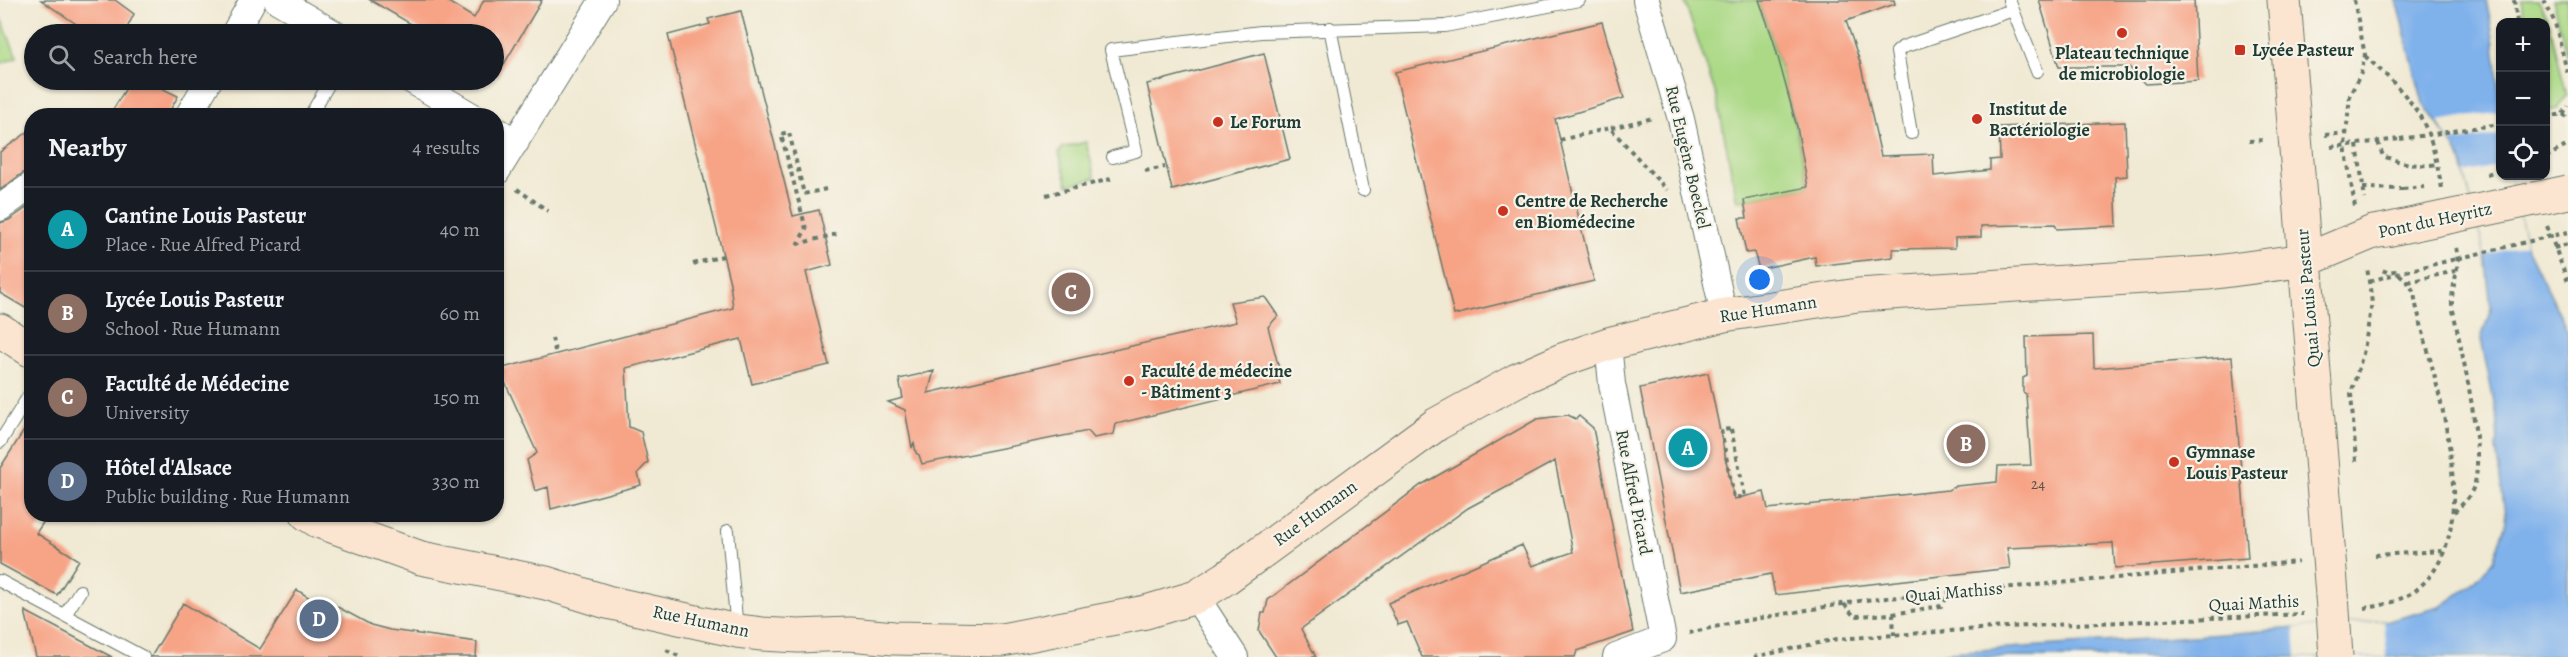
<!DOCTYPE html>
<meta charset="utf-8">
<style>
body{margin:0;font-family:Alegreya,serif;background:#242831;color:#f1f3f6}
.controls{position:absolute;right:18px;top:18px;display:grid;overflow:hidden;border-radius:12px;box-shadow:0 2px 4px #0004}
.controls button{width:54px;height:54px;display:grid;place-items:center;padding:0;border:0;border-bottom:2px solid #363941;background:#171b24;color:#f1f3f6;font:30px sans-serif}
.you{position:absolute;left:1760px;top:280px;width:21px;height:21px;margin:-15px;border:4px solid #fff;border-radius:50%;background:#1a73e8;box-shadow:0 0 0 9px #1a73e833}
.badge{display:grid;place-items:center;width:39px;height:39px;border-radius:50%;background:#0b8043;color:#fff;font-size:20px;font-weight:700}
.pin{position:absolute;translate:-50% -50%;border:3px solid #fff;box-shadow:0 2px 6px #0006}
.list{margin:0;padding:0;list-style:none}
h2{display:flex;justify-content:space-between;align-items:center;height:78px;margin:0;padding:0 24px;font-size:26px}
h2 small{font-size:20px;font-weight:400;color:#9ea1a6}
.list li{display:grid;grid-template-columns:39px 1fr auto;gap:18px;align-items:center;box-sizing:border-box;height:84px;padding:0 24px;border-top:2px solid #363941}
.list b{display:block;font-size:22px;white-space:nowrap}
.list p{margin:0;font-size:20px;white-space:nowrap;color:#9ea1a6}
.list em{font-size:20px;font-style:normal;color:#9ea1a6}
.icon{flex:none;width:33px;height:33px;fill:none;stroke:currentColor;stroke-width:2;stroke-linecap:round;stroke-linejoin:round}
.map{position:relative;flex:none;width:2568px;height:657px;overflow:hidden}
.search{position:absolute;background:#171b24;box-shadow:0 2px 4px #0004;left:24px;top:24px;width:480px;height:66px;display:flex;align-items:center;gap:15px;box-sizing:border-box;padding:0 21px;border-radius:33px;color:#9ea1a6;font-size:22px}
.panel{position:absolute;background:#171b24;box-shadow:0 2px 4px #0004;left:24px;top:108px;width:480px;height:414px;border-radius:24px}
.map>svg:first-child{display:block}
</style>
<div class="map">
<svg width="2568" height="657" viewBox="0 0 2568 657">
<rect width="100%" height="100%" fill="#f7f3e8"/>
<filter id="ink" filterUnits="userSpaceOnUse"><feTurbulence type="fractalNoise" baseFrequency=".0167" numOctaves="2"/><feDisplacementMap in="SourceGraphic" scale="12" xChannelSelector="R" yChannelSelector="G"/><feConvolveMatrix kernelMatrix="1 2 1 2 8 2 1 2 1" color-interpolation-filters="sRGB"/></filter>
<filter id="wash" filterUnits="userSpaceOnUse"><feTurbulence type="fractalNoise" baseFrequency=".008" numOctaves="4" result="noise"/><feDisplacementMap in="SourceGraphic" scale="24" xChannelSelector="R" yChannelSelector="G"/><feGaussianBlur stdDeviation="1.35" result="paint"/><feColorMatrix in="noise" values="0 0 0 0 0 0 0 0 0 0 0 0 0 0 0 0 0 1.4 0 .05"/><feComposite in="paint" operator="in"/></filter>
<g filter="url(#wash)">
<rect width="100%" height="100%" fill="#f0e9d3"/>
<!-- green -->
<path fill="#abd986" stroke="#658b5d" stroke-width="1.5" d="M 1684,0 L 1766,0 L 1760,3 C 1781,63 1796,124 1808,187 L 1737,201 L 1717,98 Z
M 2521,0 L 2539,0 L 2550,25 L 2567,96 L 2558,109 L 2546,111 L 2546,22 L 2524,22 Z
M 2553,0 L 2568,0 L 2568,57 Z
M 0,16 L 17,57 L 0,64 Z
M 1086,142 L 1095,178 L 1068,185 L 1059,153 L 1062,148 Z"/>
<!-- water -->
<path fill="#7fb1eb" stroke="#4f7790" stroke-width="1.5" d="M 2396,0 L 2486,0 C 2500,58 2500,116 2500,176 L 2509,176 L 2526,245 L 2568,331 L 2568,657 L 1927,657 L 1949,652 L 2223,634 L 2392,620 L 2440,607 L 2471,585 L 2493,561 L 2506,522 L 2496,448 L 2498,421 L 2481,339 L 2491,308 L 2485,255 L 2460,156 L 2423,103 Z"/>
<!-- pier -->
<path fill="#f0e9d3" d="M 2500,112 L 2500,135 L 2451,142 L 2438,122 Z
M 2500,165 L 2500,176 L 2509,176 L 2526,245 L 2485,255 L 2465,173 Z
M 2384,621 L 2387,657 L 2296,657 L 2294,628 Z"/>
<g id="blocks">
<!-- building -->
<path fill="#f7a385" d="M 41,0 L 115,0 L 134,14 L 124,34 L 91,34 Z
M 370,0 L 445,0 L 474,18 L 484,0 L 542,0 L 497,76 L 494,74 L 494,34 L 428,34 Z
M 1759,0 L 1894,0 L 1895,4 L 1846,21 L 1860,62 L 1881,156 L 1933,154 L 1934,176 L 1990,170 L 1990,160 L 2000,159 L 1999,127 L 2125,122 L 2127,176 L 2115,177 L 2117,226 L 2057,229 L 2055,224 L 1981,226 L 1981,237 L 1955,238 L 1955,248 L 1893,249 L 1893,257 L 1816,266 L 1815,257 L 1759,269 L 1754,252 L 1746,253 L 1739,218 L 1747,218 L 1744,200 L 1808,187 L 1797,127 L 1773,39 Z
M 2039,0 L 2194,0 L 2198,81 L 2146,84 L 2129,67 L 2059,67 Z
M 741,11 L 793,216 L 819,210 L 832,265 L 806,272 L 829,365 L 752,384 L 741,339 L 626,368 L 629,427 L 641,432 L 648,462 L 638,473 L 641,485 L 551,509 L 548,487 L 535,491 L 527,460 L 537,453 L 499,369 L 733,308 L 730,283 L 668,35 L 710,24 L 708,19 Z
M 1602,22 L 1624,98 L 1555,119 L 1594,281 L 1454,315 L 1395,72 Z
M 1264,53 L 1290,159 L 1172,190 L 1147,84 Z
M 131,80 L 145,80 L 178,96 L 167,116 L 109,116 Z
M 32,129 L 32,170 L 23,173 L 0,190 L 0,152 Z
M 32,204 L 32,312 L 0,293 L 0,223 L 9,220 Z
M 1265,297 L 1278,316 L 1268,327 L 1279,368 L 1277,371 L 1280,384 L 1116,424 L 1114,434 L 1094,438 L 1088,431 L 922,464 L 919,455 L 916,453 L 914,442 L 912,448 L 905,410 L 888,402 L 903,398 L 899,379 L 934,371 L 928,393 L 1236,322 L 1230,302 Z
M 2093,335 L 2094,368 L 2232,357 L 2248,558 L 2115,568 L 2113,543 L 2007,548 L 2010,568 L 1775,595 L 1771,574 L 1680,592 L 1640,388 L 1708,373 L 1734,499 L 1764,492 L 1768,509 L 1948,490 L 1956,486 L 1997,482 L 1998,466 L 2031,465 L 2026,394 L 2023,392 L 2023,378 L 2027,376 L 2026,337 Z
M 1568,415 L 1576,419 L 1579,416 L 1593,428 L 1633,632 L 1577,651 L 1575,657 L 1422,657 L 1407,622 L 1398,625 L 1388,603 L 1522,545 L 1532,566 L 1573,552 L 1555,461 L 1468,508 L 1301,629 L 1316,657 L 1276,657 L 1259,631 L 1262,613 L 1265,613 L 1268,600 L 1421,485 L 1537,419 Z
M 32,418 L 32,514 L 49,514 L 36,533 L 79,560 L 57,595 L 0,564 L 0,468 Z
M 297,590 L 316,602 L 319,597 L 371,625 L 390,630 L 477,642 L 476,657 L 151,657 L 183,603 L 260,649 Z
M 25,611 L 112,657 L 36,657 Z"/>
</g>
</g>
<g filter="url(#ink)">
<use href="#blocks" fill-opacity="0" stroke="#68796c" stroke-width="1.5"/>
<g fill="none" stroke-linecap="round" stroke-linejoin="round">
<!-- lane casing -->
<g stroke="#68796c" stroke-width="14">
<path id="lane" d="M 2009,0 L 2037,71
M 1330,28 L 1363,190
M 310,116 L 331,80
M 1911,133 L 1897,52 L 1903,47 L 2013,10
M 1113,157 L 1136,151 L 1111,50 L 1261,32 L 1445,26 L 1579,0
M 0,442 L 32,391
M 728,531 L 737,630
M 0,581 L 143,657
M 65,615 L 80,591"/>
</g>
<!-- street casing -->
<g stroke="#68796c" stroke-width="28">
<path id="street" d="M 277,0 L 335,34
M 1646,0 L 1681,119 L 1724,315
M 234,34 L 253,0
M 411,80 L 472,116
M 188,116 L 209,80
M 496,130 L 516,142
M 496,173 L 603,0
M 0,208 L 32,185
M 1608,344 L 1612,384 L 1663,639 L 1616,657
M 1196,597 L 1235,657"/>
</g>
<!-- secondary casing -->
<g stroke="#68796c" stroke-width="35">
<path id="secondary" d="M 2284,0 L 2332,595
M 0,330 L 32,351
M 307,514 L 318,521 L 421,558 L 546,583 L 607,602 L 737,631 L 762,634 L 798,636 L 850,634 L 894,638 L 1002,640 L 1146,612 L 1196,597 L 1226,578 L 1437,424 L 1517,380 L 1562,360 L 1608,344 L 1724,315 L 1858,295 L 2209,273 L 2306,260 L 2373,232 L 2386,230"/>
</g>
<!-- path -->
<path stroke="#68796c" stroke-width="4" stroke-dasharray="4.5 4.5" stroke-linecap="butt" d="M 2354,0 L 2365,55 L 2361,73 L 2350,95 L 2345,146 L 2355,207
M 2514,0 L 2517,22
M 2544,0 L 2555,23 L 2568,75
M 2365,56 C 2387,76 2411,97 2424,124 C 2434,145 2437,166 2442,188
M 2563,114 L 2568,106
M 2563,114 L 2568,118
M 2546,117 L 2563,114
M 1611,128 L 1653,118
M 2325,135 L 2346,133
M 1560,140 L 1610,128 L 1667,190
M 2249,141 L 2264,140
M 2378,142 L 2383,156 C 2399,162 2420,168 2437,164
M 2357,145 L 2365,199
M 2331,147 L 2400,139
M 2546,157 L 2568,145
M 1145,171 L 1165,167
M 2363,188 L 2403,189
M 517,189 L 548,211
M 1046,195 L 1111,179
M 2547,226 L 2568,282
M 797,244 L 837,234
M 797,245 L 806,229 L 781,134 L 789,132 L 804,194 L 826,189
M 2554,248 L 2568,244
M 693,264 L 723,256
M 2370,281 L 2406,271
M 2408,282 L 2459,270
M 552,338 L 556,355
M 1731,429 L 1745,496 L 1734,498 L 1721,430 Z
M 2356,461 L 2351,394 L 2364,350 L 2372,303 L 2367,267
M 2454,512 C 2463,504 2470,497 2474,486 C 2486,448 2460,347 2452,305 C 2451,284 2461,271 2456,248
M 2375,555 L 2443,551
M 1844,604 L 1854,616 L 1893,614 L 1894,635
M 2364,608 C 2488,595 2453,448 2432,366 C 2427,347 2422,328 2417,309 C 2415,302 2415,293 2411,287 C 2408,281 2400,275 2395,271 L 2387,272 L 2382,270
M 1893,614 L 1941,606 L 1950,593
M 1689,633 L 1732,623 L 1865,600 L 2298,562
M 666,650 L 680,657
M 1754,657 L 1837,639 L 2007,627 L 2303,614"/>
<!-- lane -->
<use href="#lane" stroke="#fff" stroke-width="12"/>
<!-- street -->
<use href="#street" stroke="#fff" stroke-width="26"/>
<!-- secondary -->
<use href="#secondary" stroke="#fce5d0" stroke-width="33"/>
<!-- secondary-bridge casing -->
<g stroke="#68796c" stroke-width="35" stroke-linecap="butt">
<path id="secondary-bridge" d="M 2386,230 L 2568,192
M 2332,595 L 2336,657"/>
</g>
<!-- path-bridge -->
<path stroke="#68796c" stroke-width="4" stroke-dasharray="4.5 4.5" stroke-linecap="butt" d="M 2400,139 L 2500,124
M 2487,174 L 2500,170
M 2403,189 L 2424,187
M 2406,271 L 2568,232"/>
<!-- secondary-bridge -->
<use href="#secondary-bridge" stroke="#fce5d0" stroke-width="33"/>
</g>
</g>
<!-- markers -->
<g fill="#c8321e" stroke="#f7f3e8" stroke-width="2">
<circle cx="2122" cy="33" r="6"/>
<rect x="2234" y="44" width="12" height="12" rx="3"/>
<circle cx="1977" cy="119" r="6"/>
<circle cx="1218" cy="122" r="6"/>
<circle cx="1503" cy="211" r="6"/>
<circle cx="1129" cy="381" r="6"/>
<circle cx="2174" cy="462" r="6"/>
</g>
<g text-anchor="middle" stroke-width="4.5" stroke-linejoin="round" paint-order="stroke">
<!-- number labels -->
<g font-size="15" fill="#555648">
<text x="2038" y="489">24</text>
</g>
<!-- poi labels -->
<g font-size="18" font-weight="bold" fill="#1f3d34" stroke="#f7f3e8" text-anchor="start">
<text x="2252" y="56">Lycée Pasteur</text>
<text x="2122" y="59" text-anchor="middle">Plateau technique<tspan x="2122" dy="21">de microbiologie</tspan></text>
<text x="1989" y="115">Institut de<tspan x="1989" dy="21">Bactériologie</tspan></text>
<text x="1230" y="128">Le Forum</text>
<text x="1515" y="207">Centre de Recherche<tspan x="1515" dy="21">en Biomédecine</tspan></text>
<text x="1141" y="377">Faculté de médecine<tspan x="1141" dy="21">- Bâtiment 3</tspan></text>
<text x="2186" y="458">Gymnase<tspan x="2186" dy="21">Louis Pasteur</tspan></text>
</g>
<!-- street labels -->
<g font-size="18" fill="#1f3d34" stroke="#f7f3e8">
<text transform="translate(1688 157) rotate(77)" y="6">Rue Eugène Boeckel</text>
<text transform="translate(2435 220) rotate(-12)" y="6">Pont du Heyritz</text>
<text transform="translate(2308 298) rotate(-95)" y="6">Quai Louis Pasteur</text>
<text transform="translate(1768 309) rotate(-9)" y="6">Rue Humann</text>
<text transform="translate(1634 492) rotate(79)" y="6">Rue Alfred Picard</text>
<text transform="translate(1315 513) rotate(-36)" y="6">Rue Humann</text>
<text transform="translate(1954 592) rotate(-5)" y="6">Quai Mathiss</text>
<text transform="translate(2254 603) rotate(-3)" y="6">Quai Mathis</text>
<text transform="translate(701 621) rotate(12)" y="6">Rue Humann</text>
</g>
</g>
</svg>
<div class="controls">
<button>+</button>
<button>−</button>
<button><svg class="icon" aria-label="locate" viewBox="0 0 24 24"><circle cx="12" cy="12" r="6"/><path d="M12 2v4M12 18v4M2 12h4M18 12h4"/></svg></button>
</div>
<div class="you"></div>
<div class="pin badge" style="left:1688px;top:448px;background:#0f9aa8">A</div>
<div class="pin badge" style="left:1966px;top:444px;background:#8d6e63">B</div>
<div class="pin badge" style="left:1071px;top:292px;background:#8d6e63">C</div>
<div class="pin badge" style="left:319px;top:619px;background:#5c6f8a">D</div>
<div class="search"><svg class="icon" aria-label="search" viewBox="0 0 24 24"><circle cx="10" cy="10" r="6"/><path d="M15 15l6 6"/></svg>Search here</div>
<section class="panel">
<h2>Nearby<small>4 results</small></h2>
<ul class="list">
<li><span class="badge" style="background:#0f9aa8">A</span><div><b>Cantine Louis Pasteur</b><p>Place · Rue Alfred Picard</p></div><em>40 m</em></li>
<li><span class="badge" style="background:#8d6e63">B</span><div><b>Lycée Louis Pasteur</b><p>School · Rue Humann</p></div><em>60 m</em></li>
<li><span class="badge" style="background:#8d6e63">C</span><div><b>Faculté de Médecine</b><p>University</p></div><em>150 m</em></li>
<li><span class="badge" style="background:#5c6f8a">D</span><div><b>Hôtel d'Alsace</b><p>Public building · Rue Humann</p></div><em>330 m</em></li>
</ul>
</section>
</div>
